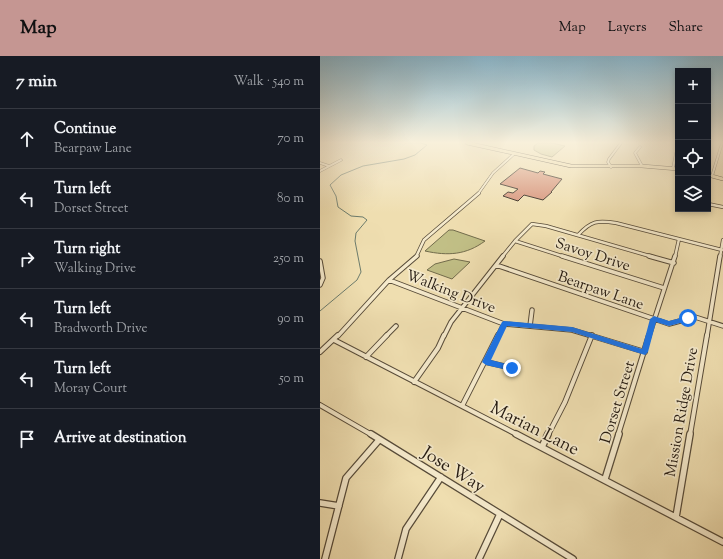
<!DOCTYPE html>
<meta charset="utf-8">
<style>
body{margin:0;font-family:"Sorts Mill Goudy",serif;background:#20242c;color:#f1f3f6}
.controls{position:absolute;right:12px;top:12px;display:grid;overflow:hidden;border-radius:0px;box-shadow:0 2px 6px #0003}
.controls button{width:36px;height:36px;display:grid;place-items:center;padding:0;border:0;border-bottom:1px solid #363941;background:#171b24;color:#f1f3f6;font:20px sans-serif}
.stop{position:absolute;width:12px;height:12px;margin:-9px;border:3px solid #1a73e8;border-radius:50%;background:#fff}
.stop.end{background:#1a73e8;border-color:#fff;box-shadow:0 1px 4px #0008}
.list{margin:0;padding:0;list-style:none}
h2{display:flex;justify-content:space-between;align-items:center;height:52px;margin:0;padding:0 16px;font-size:17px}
h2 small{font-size:13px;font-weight:400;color:#9ea1a6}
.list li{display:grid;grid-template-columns:26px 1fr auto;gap:12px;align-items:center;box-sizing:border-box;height:60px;padding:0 16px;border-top:1px solid #363941}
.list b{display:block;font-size:15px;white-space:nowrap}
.list p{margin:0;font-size:13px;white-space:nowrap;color:#9ea1a6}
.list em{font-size:13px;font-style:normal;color:#9ea1a6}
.icon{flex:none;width:22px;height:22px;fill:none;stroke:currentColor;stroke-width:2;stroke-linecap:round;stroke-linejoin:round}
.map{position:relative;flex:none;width:403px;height:503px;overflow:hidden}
header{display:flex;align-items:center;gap:24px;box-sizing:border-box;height:56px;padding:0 20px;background:#c59692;color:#111}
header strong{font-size:19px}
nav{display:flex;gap:22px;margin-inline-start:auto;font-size:14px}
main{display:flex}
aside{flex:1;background:#171b24}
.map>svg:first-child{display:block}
</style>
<header>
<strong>Map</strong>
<nav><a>Map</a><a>Layers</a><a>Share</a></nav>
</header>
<main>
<aside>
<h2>7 min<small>Walk · 540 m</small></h2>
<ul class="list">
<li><svg class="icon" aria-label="ahead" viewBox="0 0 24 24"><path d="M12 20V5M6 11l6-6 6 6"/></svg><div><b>Continue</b><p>Bearpaw Lane</p></div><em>70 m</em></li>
<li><svg class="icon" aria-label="left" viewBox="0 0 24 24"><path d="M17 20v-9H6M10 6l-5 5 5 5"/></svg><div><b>Turn left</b><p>Dorset Street</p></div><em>80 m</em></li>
<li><svg class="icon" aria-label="right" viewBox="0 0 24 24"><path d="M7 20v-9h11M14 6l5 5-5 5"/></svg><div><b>Turn right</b><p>Walking Drive</p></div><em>250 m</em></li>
<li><svg class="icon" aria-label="left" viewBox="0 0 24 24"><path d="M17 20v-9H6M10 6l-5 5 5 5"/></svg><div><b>Turn left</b><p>Bradworth Drive</p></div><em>90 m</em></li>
<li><svg class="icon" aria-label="left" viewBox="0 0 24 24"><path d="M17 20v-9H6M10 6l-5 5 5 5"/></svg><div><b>Turn left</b><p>Moray Court</p></div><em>50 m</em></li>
<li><svg class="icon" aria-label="arrive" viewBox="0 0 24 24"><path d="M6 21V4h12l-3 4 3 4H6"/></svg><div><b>Arrive at destination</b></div></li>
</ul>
</aside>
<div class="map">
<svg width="403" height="503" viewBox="0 0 403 503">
<rect width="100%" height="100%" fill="#efdeb0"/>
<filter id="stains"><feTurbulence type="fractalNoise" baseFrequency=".005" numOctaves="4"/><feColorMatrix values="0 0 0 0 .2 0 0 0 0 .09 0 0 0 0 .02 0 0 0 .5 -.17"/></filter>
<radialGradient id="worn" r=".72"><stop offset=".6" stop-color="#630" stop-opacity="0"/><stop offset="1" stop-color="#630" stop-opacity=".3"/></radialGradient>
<!-- green -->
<path fill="#c1bf86" stroke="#726c4c" d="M 218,87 L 232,87 L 245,90 L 232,101 L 221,98 L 214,94 L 214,90 Z
M 129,174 L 133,174 L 165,185 C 146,199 128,200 105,195 Z
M 134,203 L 150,206 L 132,223 L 107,214 L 115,208 Z"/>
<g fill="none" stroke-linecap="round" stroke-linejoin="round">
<!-- stream -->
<path stroke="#6b7b6c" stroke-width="1" d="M 0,255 L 37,224 L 41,216 L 35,185 L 36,177 L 47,164 L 43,161 L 31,160 L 18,151 L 16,140 L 10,129 L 21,119 L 43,110 L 84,103 L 95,99 L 107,89 L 101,87 L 86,87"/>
</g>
<!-- building -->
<path fill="#d69179" stroke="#241a11" d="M 200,112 L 218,117 L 220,115 L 225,116 L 223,118 L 242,123 L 231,136 L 232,136 L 223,144 L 204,139 L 198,145 L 183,140 L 188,136 L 193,137 L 198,133 L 180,128 Z"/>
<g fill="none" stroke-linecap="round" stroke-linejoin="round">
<!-- minor-far4 casing -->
<g stroke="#574b39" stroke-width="3">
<path id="minor-far4" d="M 320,91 L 315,97 L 322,110
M 0,107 L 9,110
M 291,111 L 288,106 L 289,103 L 301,87
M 353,112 L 356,97
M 0,115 L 21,104
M 392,120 L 402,87
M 158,138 L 173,117 L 194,98"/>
</g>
<!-- minor-far3 casing -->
<g stroke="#574b39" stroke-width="4">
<path id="minor-far3" d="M 388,148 L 403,151
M 258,179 C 271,165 277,164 296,167 L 402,194
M 195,185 L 245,201
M 96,201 L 104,184 L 159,137
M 182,201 L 195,185 L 212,168 L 226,170 L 333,201
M 355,201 L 359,183
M 400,201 L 403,184"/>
</g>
<!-- minor-far2 casing -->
<g stroke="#574b39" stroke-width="5.5">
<path id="minor-far2" d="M 242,200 L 344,232
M 329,200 L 354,207
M 0,205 L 3,222 L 0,229
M 176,209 L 349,268 L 375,261 L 403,270
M 69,224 L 184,268 L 252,274 L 272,280
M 210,270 L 212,254
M 18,280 L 69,224 L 97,200
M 66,280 L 76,270
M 124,280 L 131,266 L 183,200
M 178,280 L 184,268
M 329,280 L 355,200
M 387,280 L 400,200"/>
</g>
<!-- minor-far1 casing -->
<g stroke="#574b39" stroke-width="6">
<path id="minor-far1" d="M 269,279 L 325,296
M 14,284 L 198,379
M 0,296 L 18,279
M 46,301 L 67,279
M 166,306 L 192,312
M 94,326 L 118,292 L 124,279
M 0,349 L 52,379
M 142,350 L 178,279
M 228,379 L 245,346 L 272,279
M 298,379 L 329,279
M 370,379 L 387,279"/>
</g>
<!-- minor casing -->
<g stroke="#574b39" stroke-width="8">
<path id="minor" d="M 51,378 L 253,503
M 196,378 L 403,486
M 222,391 L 228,378
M 285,423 L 299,378
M 0,447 L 19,450
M 356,461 L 370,378
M 5,503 L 26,422 L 59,384
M 78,503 L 86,473 L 121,421
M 159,503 L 180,458"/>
</g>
<!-- major casing -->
<g stroke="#241a11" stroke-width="4">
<path id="major" d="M 147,87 L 251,110 L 322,110 L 358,113
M 388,119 L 403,123"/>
</g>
<!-- minor-far4 -->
<use href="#minor-far4" stroke="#f5eacc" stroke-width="2"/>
<!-- minor-far3 -->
<use href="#minor-far3" stroke="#f5eacc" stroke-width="2.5"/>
<!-- minor-far2 -->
<use href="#minor-far2" stroke="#f5eacc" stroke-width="3.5"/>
<!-- minor-far1 -->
<use href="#minor-far1" stroke="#f5eacc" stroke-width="4"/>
<!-- minor -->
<use href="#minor" stroke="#f5eacc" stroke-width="5.5"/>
<!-- major -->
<use href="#major" stroke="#efdeb0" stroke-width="3"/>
</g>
<!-- sky -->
<linearGradient id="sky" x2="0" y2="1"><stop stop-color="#89b7ce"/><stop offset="0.55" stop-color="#f8f0db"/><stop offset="1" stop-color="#f8f0db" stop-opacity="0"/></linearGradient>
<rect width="403" height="157" fill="url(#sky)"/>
<!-- route -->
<path fill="#1a73e8" d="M 334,260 L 349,265 L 368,260 L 372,262 L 371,264 L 349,270 L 336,266 L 328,296 L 325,299 L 252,276 L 187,270 L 171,304 L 194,310 L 194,315 L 192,315 L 166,309 L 162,306 L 182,266 L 184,265 L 252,271 L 322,293 L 330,263 Z"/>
<g text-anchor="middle" stroke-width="3.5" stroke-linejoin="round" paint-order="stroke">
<!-- street labels -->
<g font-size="15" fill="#241a11" stroke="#f5eacc">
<text transform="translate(273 198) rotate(18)" y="5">Savoy Drive</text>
<text transform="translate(281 234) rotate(19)" y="5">Bearpaw Lane</text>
<text transform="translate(131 235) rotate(21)" y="5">Walking Drive</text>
<text transform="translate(297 346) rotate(-73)" y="5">Dorset Street</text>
<text transform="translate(361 356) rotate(-80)" y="5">Mission Ridge Drive</text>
</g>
<!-- near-street labels -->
<g font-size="18" fill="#241a11" stroke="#f5eacc">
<text transform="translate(215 372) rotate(27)" y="6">Marian Lane</text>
<text transform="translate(134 413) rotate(32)" y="6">Jose Way</text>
</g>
</g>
<rect width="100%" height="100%" filter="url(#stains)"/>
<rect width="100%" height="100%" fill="url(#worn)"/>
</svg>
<div class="controls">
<button>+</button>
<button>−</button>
<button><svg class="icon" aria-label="locate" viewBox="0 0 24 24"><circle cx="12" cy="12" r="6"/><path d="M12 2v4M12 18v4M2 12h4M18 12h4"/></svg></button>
<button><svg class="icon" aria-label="layers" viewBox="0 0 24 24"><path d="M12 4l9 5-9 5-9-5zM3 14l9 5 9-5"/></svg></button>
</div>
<div class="stop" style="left:368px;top:262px"></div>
<div class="stop end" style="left:192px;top:312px"></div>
</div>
</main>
